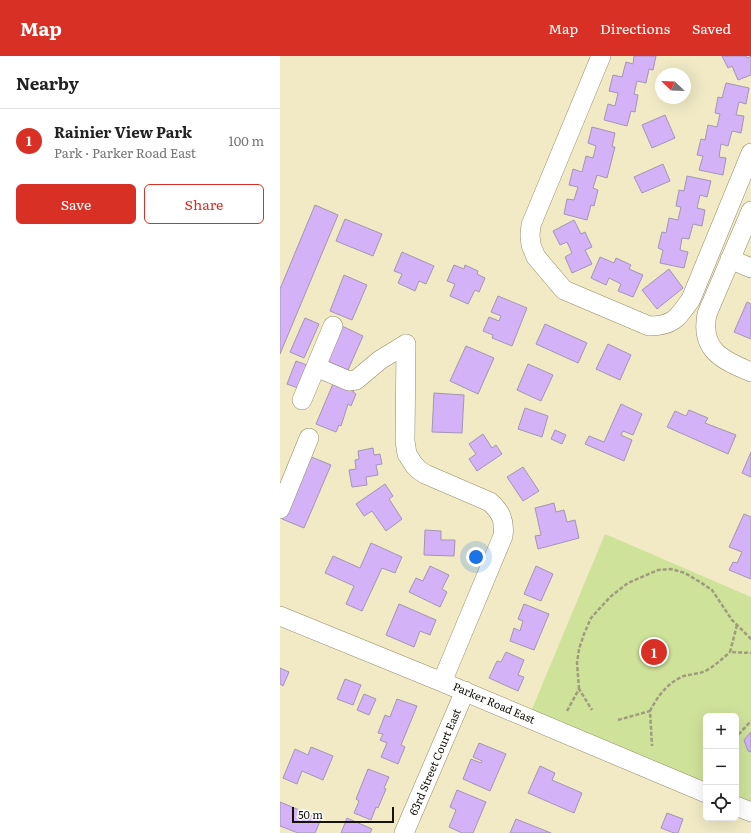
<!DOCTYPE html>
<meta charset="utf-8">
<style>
body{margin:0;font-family:Literata,serif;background:#f2f2f2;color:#222}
.controls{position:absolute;right:12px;bottom:12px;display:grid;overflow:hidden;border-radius:6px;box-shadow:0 4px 16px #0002}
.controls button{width:36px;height:36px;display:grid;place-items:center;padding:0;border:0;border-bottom:1px solid #e0e0e0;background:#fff;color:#222;font:20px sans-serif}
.compass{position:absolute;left:375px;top:12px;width:36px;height:36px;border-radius:50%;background:#fff;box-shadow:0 4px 16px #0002;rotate:293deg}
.scale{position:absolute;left:12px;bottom:10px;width:102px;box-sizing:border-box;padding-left:4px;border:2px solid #151206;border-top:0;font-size:11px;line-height:14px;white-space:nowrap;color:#151206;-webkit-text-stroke:3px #fff;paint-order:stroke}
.you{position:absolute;left:196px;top:501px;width:14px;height:14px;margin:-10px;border:3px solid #fff;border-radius:50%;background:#1a73e8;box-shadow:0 0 0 6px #1a73e833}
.badge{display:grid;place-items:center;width:26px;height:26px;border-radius:50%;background:#d93025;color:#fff;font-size:13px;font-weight:700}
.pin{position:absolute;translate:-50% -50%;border:2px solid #fff;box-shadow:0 1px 4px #0006}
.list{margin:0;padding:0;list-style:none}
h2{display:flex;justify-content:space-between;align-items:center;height:52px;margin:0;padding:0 16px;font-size:17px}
h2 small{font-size:13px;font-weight:400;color:#767676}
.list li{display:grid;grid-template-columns:26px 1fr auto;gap:12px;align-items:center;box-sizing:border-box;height:64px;padding:0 16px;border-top:1px solid #e0e0e0}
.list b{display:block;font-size:15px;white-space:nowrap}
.list p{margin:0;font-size:13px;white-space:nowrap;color:#767676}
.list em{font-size:13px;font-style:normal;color:#767676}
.actions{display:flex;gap:8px;padding:12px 16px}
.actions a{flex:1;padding:9px 0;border:1px solid #d93025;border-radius:6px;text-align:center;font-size:14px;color:#d93025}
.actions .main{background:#d93025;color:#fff}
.icon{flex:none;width:22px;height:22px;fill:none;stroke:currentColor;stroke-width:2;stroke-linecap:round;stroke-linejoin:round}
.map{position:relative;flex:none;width:471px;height:777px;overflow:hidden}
header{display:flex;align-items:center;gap:24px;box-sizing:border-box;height:56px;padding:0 20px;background:#d93025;color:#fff}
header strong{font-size:19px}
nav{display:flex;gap:22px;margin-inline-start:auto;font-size:14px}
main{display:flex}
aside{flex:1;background:#fff}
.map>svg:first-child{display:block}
</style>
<header>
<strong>Map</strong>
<nav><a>Map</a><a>Directions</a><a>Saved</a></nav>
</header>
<main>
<aside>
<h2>Nearby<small></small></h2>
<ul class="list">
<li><span class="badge">1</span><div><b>Rainier View Park</b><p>Park · Parker Road East</p></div><em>100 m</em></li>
</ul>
<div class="actions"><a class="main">Save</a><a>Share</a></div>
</aside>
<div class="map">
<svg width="471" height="777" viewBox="0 0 471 777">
<rect width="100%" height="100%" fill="#f1eac5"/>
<!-- green -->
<path fill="#cee29a" d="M 325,478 L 471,541 L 471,749 L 456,743 L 456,660 L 426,660 L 426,730 L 250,658 Z"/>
<!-- building -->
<path fill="#d3b2f8" stroke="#a395b5" d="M 354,0 L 376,0 L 373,14 L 369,13 L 366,27 L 357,25 L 354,38 L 358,39 L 355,56 L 351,55 L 347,70 L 324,64 L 328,48 L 335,50 L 338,37 L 329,35 L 333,19 L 342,21 L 346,6 L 353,8 Z
M 442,0 L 466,0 L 467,2 L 471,0 L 471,19 L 458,24 L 452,10 L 448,12 Z
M 446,27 L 469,32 L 466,48 L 459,46 L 456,59 L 464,60 L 461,77 L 452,75 L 448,90 L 441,88 L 439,101 L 446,102 L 443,119 L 419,114 L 423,100 L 417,99 L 421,83 L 425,84 L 428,69 L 437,71 L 440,58 L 435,57 L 438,41 L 442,42 Z
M 385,59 L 395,82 L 372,92 L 362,69 Z
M 312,71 L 335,77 L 332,91 L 335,91 L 327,122 L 317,119 L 313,132 L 318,134 L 314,150 L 311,149 L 307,164 L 284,158 L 287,143 L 294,144 L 298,131 L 289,129 L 293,113 L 302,116 L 306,100 L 313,102 L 316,90 L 308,87 Z
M 383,108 L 390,125 L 362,137 L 354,121 Z
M 407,120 L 431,125 L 427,141 L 420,139 L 417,152 L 425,154 L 422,170 L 413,168 L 409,183 L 402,182 L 400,194 L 408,196 L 404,212 L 380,207 L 383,194 L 378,192 L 382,176 L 386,177 L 389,162 L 398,164 L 401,151 L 396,150 L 399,134 L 404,135 Z
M 35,149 L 58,159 L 0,298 L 0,233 Z
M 65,163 L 102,178 L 93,200 L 56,185 Z
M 294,164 L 301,178 L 305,176 L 312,191 L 305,194 L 312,208 L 292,217 L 285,201 L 292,197 L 287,186 L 280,189 L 273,175 Z
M 122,196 L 154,210 L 146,228 L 139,225 L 135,235 L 118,227 L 122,218 L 114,215 Z
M 320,201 L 334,207 L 336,202 L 351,209 L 349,213 L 363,219 L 353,241 L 338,235 L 341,228 L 329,222 L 326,229 L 311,222 Z
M 174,209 L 184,213 L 185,209 L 198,215 L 197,218 L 205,222 L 199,236 L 195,234 L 188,248 L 170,240 L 175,228 L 167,225 Z
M 389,213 L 403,232 L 377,253 L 362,234 Z
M 64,219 L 87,229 L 72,264 L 50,255 Z
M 218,240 L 247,252 L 232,290 L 212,282 L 213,279 L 203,275 L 209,261 L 219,265 L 221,260 L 211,256 Z
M 467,246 L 471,248 L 471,283 L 454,276 Z
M 25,262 L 39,268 L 24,302 L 10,296 Z
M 265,268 L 307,287 L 298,307 L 256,288 Z
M 62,270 L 83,280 L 68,314 L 47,305 Z
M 328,288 L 351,299 L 340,324 L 316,313 Z
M 186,290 L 214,302 L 198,338 L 170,325 Z
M 16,305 L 27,309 L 18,332 L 7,328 Z
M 248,308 L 273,319 L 261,345 L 237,334 Z
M 55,323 L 75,331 L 73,336 L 76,338 L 71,350 L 68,348 L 61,370 L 59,369 L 56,376 L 36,368 Z
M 154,337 L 184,339 L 182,377 L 152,376 Z
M 341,348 L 362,358 L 353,379 L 343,375 L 341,379 L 352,384 L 344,405 L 305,388 L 309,380 L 324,386 Z
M 245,352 L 268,360 L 262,381 L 238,373 Z
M 409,354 L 428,362 L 425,367 L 456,379 L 448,398 L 387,371 L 395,355 L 406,360 Z
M 275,374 L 286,379 L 282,388 L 271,383 Z
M 203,378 L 212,392 L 216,389 L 222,398 L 197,415 L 189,403 L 196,398 L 189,388 Z
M 93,392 L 94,399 L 100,398 L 102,408 L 96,409 L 98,419 L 86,421 L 87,429 L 72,431 L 69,414 L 76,413 L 75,404 L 79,403 L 78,395 Z
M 471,396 L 471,421 L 462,417 Z
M 29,400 L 51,409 L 24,472 L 2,463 Z
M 243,411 L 259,435 L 243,445 L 227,421 Z
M 105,428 L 113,440 L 109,443 L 122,463 L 106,475 L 92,455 L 84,460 L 76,448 Z
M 274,447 L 276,456 L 284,454 L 287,466 L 295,464 L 299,482 L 258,493 L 255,480 L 261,479 L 255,452 Z
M 464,458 L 471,461 L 471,523 L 449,514 L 453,506 L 457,507 L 462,496 L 449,491 Z
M 145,474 L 161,475 L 161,484 L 175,484 L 174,500 L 144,499 Z
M 91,487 L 122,501 L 115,517 L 102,512 L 82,555 L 66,548 L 74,530 L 45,517 L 53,500 L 80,512 Z
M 150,510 L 169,519 L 162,533 L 167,536 L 160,551 L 129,536 L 136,522 L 143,525 Z
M 256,510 L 273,518 L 261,545 L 244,538 Z
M 119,548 L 156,564 L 150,579 L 140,575 L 134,591 L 106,579 Z
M 244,548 L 269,558 L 254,594 L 230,585 L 234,572 L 240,575 L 243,565 L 238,563 Z
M 226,596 L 244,604 L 238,619 L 244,621 L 238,635 L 209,622 L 217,605 L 221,606 Z
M 0,612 L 9,616 L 3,630 L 0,628 Z
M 65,623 L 81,629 L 73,649 L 57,643 Z
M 84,638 L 96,643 L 89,659 L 77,654 Z
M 117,643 L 137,650 L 121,689 L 125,691 L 118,708 L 101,701 L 107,687 L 100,684 L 103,678 L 98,677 L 105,659 L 110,661 Z
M 471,676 L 471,696 L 468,695 L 464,684 Z
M 199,687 L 226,698 L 210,735 L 183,723 L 191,703 L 201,707 L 202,705 L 193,701 Z
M 31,691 L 53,700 L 43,724 L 22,715 L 17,728 L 3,722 L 15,693 L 28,699 Z
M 260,710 L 275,717 L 272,724 L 302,737 L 294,757 L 248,737 Z
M 88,713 L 109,721 L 104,732 L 106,733 L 98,752 L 96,751 L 91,764 L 74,757 L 79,745 L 76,743 Z
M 177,734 L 206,746 L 193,777 L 182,777 L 169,771 L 176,754 L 170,751 Z
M 0,746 L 41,763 L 35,777 L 18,777 L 0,770 Z
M 387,757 L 403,763 L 398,777 L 394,777 L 381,772 Z
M 67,762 L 92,773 L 90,777 L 61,777 Z
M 236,763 L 271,777 L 230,777 Z"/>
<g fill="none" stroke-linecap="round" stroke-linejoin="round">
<!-- minor casing -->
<g stroke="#918b68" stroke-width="20">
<path id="minor" d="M 321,0 L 251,169 L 250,179 L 251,189 L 256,201 L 284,234 L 369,270 C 393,270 398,262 411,243 L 471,97
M 471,155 L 427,258 C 420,294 442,304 471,316
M 450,203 L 471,212
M 126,288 L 125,385 L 127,398 L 134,409 L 139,414 L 145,418 L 210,446 C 221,456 225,465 223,480 L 162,626
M 36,311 L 69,325 L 76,324 L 100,304 L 126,288
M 22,344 L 53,270
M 0,453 L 29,382
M 0,560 L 162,626 L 426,737
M 456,750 L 471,756
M 124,777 L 185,635"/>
</g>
<!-- path -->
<path stroke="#a09a7f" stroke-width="2.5" stroke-dasharray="4 2" stroke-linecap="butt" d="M 457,569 L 450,596 L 471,597
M 299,633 L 297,607 L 299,593 L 304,578 L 311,562 L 330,541 L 348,527 L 378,514 L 391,513 L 405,517 L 420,526 L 432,534 L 452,564 L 471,583
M 287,655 L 299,633 L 312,654
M 370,655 C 377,641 388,626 404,620 C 411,618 419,618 425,615 C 435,610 442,603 450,596
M 338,664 L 370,655 L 372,690
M 456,684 L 459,678 L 471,665"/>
<!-- minor -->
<use href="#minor" stroke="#fff" stroke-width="19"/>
</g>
<g text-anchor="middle" stroke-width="4" stroke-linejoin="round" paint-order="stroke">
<!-- street labels -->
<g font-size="11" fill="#151206" stroke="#fff">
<text transform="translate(214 647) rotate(23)" y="4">Parker Road East</text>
<text transform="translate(155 706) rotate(-67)" y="4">63rd Street Court East</text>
</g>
</g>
</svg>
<div class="controls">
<button>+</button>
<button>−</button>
<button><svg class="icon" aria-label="locate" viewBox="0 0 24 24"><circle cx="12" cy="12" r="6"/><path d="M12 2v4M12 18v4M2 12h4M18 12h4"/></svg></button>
</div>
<svg class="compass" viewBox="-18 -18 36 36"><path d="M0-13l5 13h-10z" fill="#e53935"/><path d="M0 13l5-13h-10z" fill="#767676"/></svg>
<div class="scale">50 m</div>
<div class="you"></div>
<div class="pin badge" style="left:374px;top:596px">1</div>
</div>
</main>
